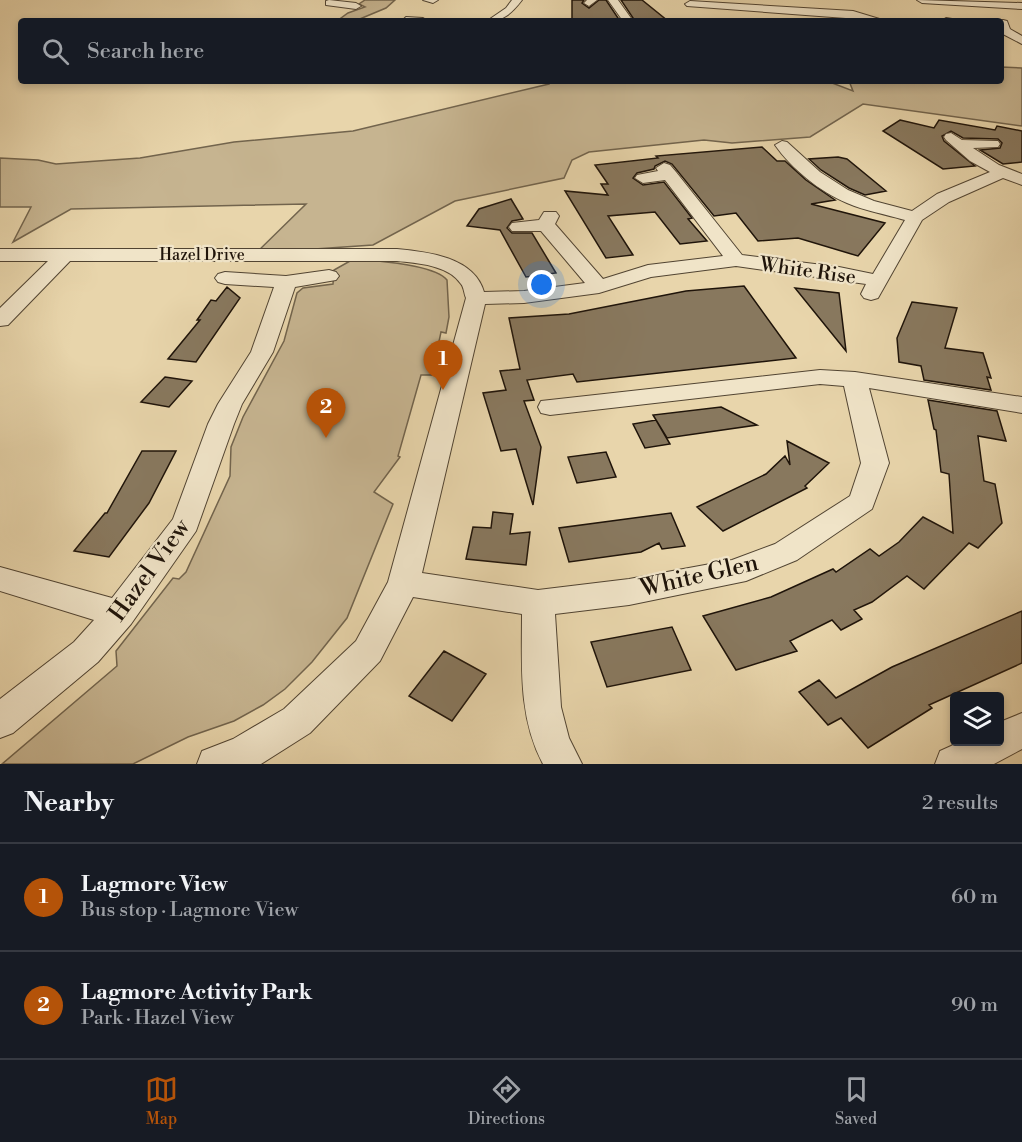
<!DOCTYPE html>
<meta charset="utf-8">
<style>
body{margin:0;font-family:"Libre Bodoni",serif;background:#242831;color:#f1f3f6}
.controls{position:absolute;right:18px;bottom:18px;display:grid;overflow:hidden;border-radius:6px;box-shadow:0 3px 9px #0003}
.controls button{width:54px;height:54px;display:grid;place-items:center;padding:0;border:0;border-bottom:2px solid #363941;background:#171b24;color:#f1f3f6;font:30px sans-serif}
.you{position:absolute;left:542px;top:285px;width:21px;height:21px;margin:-15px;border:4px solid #fff;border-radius:50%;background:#1a73e8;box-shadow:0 0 0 9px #1a73e833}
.badge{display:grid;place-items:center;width:39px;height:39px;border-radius:50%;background:#b45309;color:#fff;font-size:20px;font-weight:700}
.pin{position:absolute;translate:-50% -50px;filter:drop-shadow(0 2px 3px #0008)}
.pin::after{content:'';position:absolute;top:32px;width:21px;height:18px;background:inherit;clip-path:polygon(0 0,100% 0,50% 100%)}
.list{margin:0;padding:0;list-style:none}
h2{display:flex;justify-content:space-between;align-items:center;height:78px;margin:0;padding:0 24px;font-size:26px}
h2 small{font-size:20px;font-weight:400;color:#9ea1a6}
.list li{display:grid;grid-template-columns:39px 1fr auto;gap:18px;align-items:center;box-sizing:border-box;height:108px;padding:0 24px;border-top:2px solid #363941}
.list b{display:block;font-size:22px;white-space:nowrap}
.list p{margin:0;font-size:20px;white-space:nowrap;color:#9ea1a6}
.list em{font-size:20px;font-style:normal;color:#9ea1a6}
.icon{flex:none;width:33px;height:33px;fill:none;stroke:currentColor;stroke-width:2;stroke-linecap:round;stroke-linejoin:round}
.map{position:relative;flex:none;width:1022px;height:764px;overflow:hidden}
.search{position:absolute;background:#171b24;box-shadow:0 3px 9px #0003;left:18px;right:18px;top:18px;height:66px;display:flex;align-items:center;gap:15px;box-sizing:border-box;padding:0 21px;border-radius:6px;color:#9ea1a6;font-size:22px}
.sheet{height:294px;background:#171b24}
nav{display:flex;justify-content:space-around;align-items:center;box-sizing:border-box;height:84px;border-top:2px solid #363941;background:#171b24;font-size:16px;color:#9ea1a6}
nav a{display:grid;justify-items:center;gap:3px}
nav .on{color:#b45309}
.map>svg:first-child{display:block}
</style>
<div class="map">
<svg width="1022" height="764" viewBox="0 0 1022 764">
<rect width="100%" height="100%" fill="#e8d5ab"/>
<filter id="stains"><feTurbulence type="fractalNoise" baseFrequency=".00333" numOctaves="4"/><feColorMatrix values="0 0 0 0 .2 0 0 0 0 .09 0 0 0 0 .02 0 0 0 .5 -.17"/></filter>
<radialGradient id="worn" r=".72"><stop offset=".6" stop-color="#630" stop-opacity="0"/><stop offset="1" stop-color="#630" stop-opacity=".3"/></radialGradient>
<!-- green -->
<path fill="#c6b490" stroke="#72644d" stroke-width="1.5" d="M 365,0 L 395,0 L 386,8 L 355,21 L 337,21 L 348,13 L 365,7 L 359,4 Z
M 1001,67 L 1022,68 L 1022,126 L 863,104 L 810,137 L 732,143 L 704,140 L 589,152 L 572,160 L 564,178 L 455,201 L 373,245 L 256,253 L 306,204 L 71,209 L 13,242 L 31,207 L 0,207 L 0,158 L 38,160 L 56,164 L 140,158 L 234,142 L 353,131 L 549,84 L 553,81 L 827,81 L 853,91 L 849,81 L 1001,81 Z
M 369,260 C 387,262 436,266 447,280 L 449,317 L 446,333 L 441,332 L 432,375 L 421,375 L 398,456 L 400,457 L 374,492 L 393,504 L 347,618 L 312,662 L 285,689 L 263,705 L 234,721 L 188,737 L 133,764 L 2,764 L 117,666 L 116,651 L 173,578 L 179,579 L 186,572 L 230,476 L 231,447 L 243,417 L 284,341 L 297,293 L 303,288 L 333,284 L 334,270 L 350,261 Z"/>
<!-- building -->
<path fill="#88785e" stroke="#1f140a" stroke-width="1.5" d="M 572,0 L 584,0 L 582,3 L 589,8 L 599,0 L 606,0 L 620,21 L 572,21 Z
M 621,0 L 642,0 L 668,21 L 635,21 Z
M 900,120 L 934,128 L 939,120 L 995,130 L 997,126 L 1022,131 L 1022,162 L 1003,164 L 980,150 L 1000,148 L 1002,143 L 998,139 L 963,138 L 951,131 L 942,136 L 944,141 L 975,166 L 943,169 L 883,131 Z
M 762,147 L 777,161 L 785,161 L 806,180 L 835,200 L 811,204 L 885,223 L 858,256 L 798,238 L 758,241 L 736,213 L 714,216 L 672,164 L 665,161 L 655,166 L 654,169 L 637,173 L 633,178 L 643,185 L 664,182 L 692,218 L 688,219 L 707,241 L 680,244 L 655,212 L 608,216 L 633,255 L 606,258 L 565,191 L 608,195 L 601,184 L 608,184 L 595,165 L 658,158 L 656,156 Z
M 838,157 L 847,159 L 886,191 L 865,195 L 849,188 L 821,170 L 809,159 Z
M 511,199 L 523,219 L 512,221 L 507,228 L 512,233 L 532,233 L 556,273 L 526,277 L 500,230 L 467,226 L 479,209 Z
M 744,286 L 796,358 L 577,382 L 573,374 L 527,380 L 534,400 L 524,401 L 541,447 L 533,505 L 516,449 L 501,451 L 483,393 L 506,390 L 500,371 L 520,369 L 509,318 L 569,314 L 686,291 Z
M 227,287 L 240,298 L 196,362 L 168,359 L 200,320 L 197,320 L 211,300 L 216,301 Z
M 795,288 L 839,293 L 846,351 Z
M 912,302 L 957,308 L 945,348 L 983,353 L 991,378 L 987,377 L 991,390 L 924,380 L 921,366 L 899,362 L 897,338 Z
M 165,377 L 192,381 L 169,407 L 141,402 Z
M 928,400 L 997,411 L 1006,441 L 978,436 L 984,481 L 995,484 L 1002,523 L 978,548 L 969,543 L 924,589 L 907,576 L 872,602 L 854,610 L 862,619 L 841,630 L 832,620 L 790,641 L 797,651 L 736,670 L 703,616 L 771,597 L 833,569 L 836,572 L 870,549 L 879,556 L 899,542 L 923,517 L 953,533 L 949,474 L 941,472 L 936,430 L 934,429 Z
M 721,407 L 757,425 L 667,438 L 653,415 Z
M 656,420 L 670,444 L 645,448 L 633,424 Z
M 787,441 L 829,463 L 805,486 L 807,488 L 723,531 L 697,507 L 766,474 L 785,456 L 790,465 Z
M 142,451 L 176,451 L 149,503 L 109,557 L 74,551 L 105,513 L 107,513 Z
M 606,452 L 616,477 L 577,483 L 568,457 Z
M 493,512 L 513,514 L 510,534 L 530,532 L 526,565 L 466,559 L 473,527 L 491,528 Z
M 671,513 L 685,546 L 662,549 L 659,543 L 641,552 L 569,562 L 559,528 Z
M 1022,611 L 1022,663 L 929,705 L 932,708 L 868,748 L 841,718 L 828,725 L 799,692 L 819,680 L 836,698 L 892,667 Z
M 672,627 L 691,670 L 607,687 L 591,642 Z
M 444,651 L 486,674 L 452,721 L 409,696 Z"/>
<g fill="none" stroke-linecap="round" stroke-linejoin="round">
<!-- street casing -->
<g stroke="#514432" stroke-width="2">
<path id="street" d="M 329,0 L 356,3 L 361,6 L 356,9 L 326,5 L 326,1 Z
M 423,0 L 438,0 L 433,3 Z
M 512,0 L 522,0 C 512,13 504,21 487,21 L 506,8 Z
M 587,0 L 597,0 L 589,6 L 584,3 Z
M 608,0 L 618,0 L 633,21 L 623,21 Z
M 917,0 L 1022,3 L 1022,9 L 922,3 Z
M 690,1 L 853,11 L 886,21 L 687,6 L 685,4 Z
M 406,17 L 423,18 L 428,21 L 402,21 Z
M 946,18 L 952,19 L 953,21 L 941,21 Z
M 1003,20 L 1007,21 L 1010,29 L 1022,36 L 1022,44 L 1001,33 L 999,21 Z
M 951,133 L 962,140 L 998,141 L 1000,144 L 998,147 L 973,148 L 999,165 L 1022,174 L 1022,185 L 1003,178 L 949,202 L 922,220 L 878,298 L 871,300 L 864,298 L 861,294 L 866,284 L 736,266 L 651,277 L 599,293 L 524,303 L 485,304 L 422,573 L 538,590 L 629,579 L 732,560 L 775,544 L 850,496 L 861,463 L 844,386 L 820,384 L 550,415 L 541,413 L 538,407 L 541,401 L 820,370 L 855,372 L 1022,397 L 1022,413 L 869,388 L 889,463 L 872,509 L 797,560 L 746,581 L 629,605 L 555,614 L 561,707 L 569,738 L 582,764 L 543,764 C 518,717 522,665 522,614 L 413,597 L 380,661 L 310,733 L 261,764 L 197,764 L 202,751 L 233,739 L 284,709 L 356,641 L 388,582 L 466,298 C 464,294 464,287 461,284 C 449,265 417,263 397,261 L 70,261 L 8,325 L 0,326 L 0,308 L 48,261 L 0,261 L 0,249 L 397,249 C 428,252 474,257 484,292 L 524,291 L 585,283 L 541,231 L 512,231 L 509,227 L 512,223 L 539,220 L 544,212 L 556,212 L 559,216 L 555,224 L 603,279 L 648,265 L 723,256 L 665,180 L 643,183 L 635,178 L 637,175 L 658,171 L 656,168 L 664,163 L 670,165 L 676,172 L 742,255 L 839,267 L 873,274 L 905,220 C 885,214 865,211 847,203 C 820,192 791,168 775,145 L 782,141 L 787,142 L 820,172 L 848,190 L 874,201 L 912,211 L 937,194 L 990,172 L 970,161 L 946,140 L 944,137 L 946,134 Z
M 329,270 L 336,272 L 339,276 L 336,280 L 295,287 L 273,352 L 242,404 L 234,424 L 196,531 L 131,624 L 98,662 L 13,733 L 0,738 L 0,699 L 74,642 L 94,620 L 0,591 L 0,567 L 112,598 L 173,519 L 208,424 L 218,404 L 251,352 L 274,287 L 225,284 L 218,282 L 215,278 L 218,274 L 225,272 L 286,276 Z
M 1022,713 L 1022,749 L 994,764 L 935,764 L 940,751 L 960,742 L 1000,742 L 1000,722 Z"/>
</g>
<!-- street -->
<use href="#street" fill="#f0e4c8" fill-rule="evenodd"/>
</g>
<g text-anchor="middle" stroke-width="4.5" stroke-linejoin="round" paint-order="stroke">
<!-- far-street labels -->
<g font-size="16" fill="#1f140a" stroke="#f0e4c8">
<text x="202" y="260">Hazel Drive</text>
</g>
<!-- street labels -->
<g font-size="20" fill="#1f140a" stroke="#f0e4c8">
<text transform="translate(808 270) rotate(8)" y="7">White Rise</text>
</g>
<!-- near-street labels -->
<g font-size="24" fill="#1f140a" stroke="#f0e4c8">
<text transform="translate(149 570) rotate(-54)" y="8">Hazel View</text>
<text transform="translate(699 575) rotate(-13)" y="8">White Glen</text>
</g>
</g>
<rect width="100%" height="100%" filter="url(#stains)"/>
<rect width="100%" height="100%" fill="url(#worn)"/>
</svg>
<div class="controls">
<button><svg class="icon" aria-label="layers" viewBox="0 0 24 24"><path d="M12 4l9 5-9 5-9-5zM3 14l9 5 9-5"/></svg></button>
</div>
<div class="you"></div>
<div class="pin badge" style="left:443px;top:390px">1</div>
<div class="pin badge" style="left:326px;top:438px">2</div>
<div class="search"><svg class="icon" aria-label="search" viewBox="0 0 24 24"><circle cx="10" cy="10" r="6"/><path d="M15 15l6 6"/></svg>Search here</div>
</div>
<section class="sheet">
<h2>Nearby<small>2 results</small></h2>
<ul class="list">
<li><span class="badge">1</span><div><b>Lagmore View</b><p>Bus stop · Lagmore View</p></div><em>60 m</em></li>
<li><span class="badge">2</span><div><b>Lagmore Activity Park</b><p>Park · Hazel View</p></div><em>90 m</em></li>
</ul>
</section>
<nav>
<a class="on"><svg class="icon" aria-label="map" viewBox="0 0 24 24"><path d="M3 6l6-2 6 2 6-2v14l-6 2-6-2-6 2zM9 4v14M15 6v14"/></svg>Map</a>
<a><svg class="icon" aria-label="directions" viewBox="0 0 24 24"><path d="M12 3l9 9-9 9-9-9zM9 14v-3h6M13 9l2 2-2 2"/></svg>Directions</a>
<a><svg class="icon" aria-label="saved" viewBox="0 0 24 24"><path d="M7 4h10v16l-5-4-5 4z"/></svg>Saved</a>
</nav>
